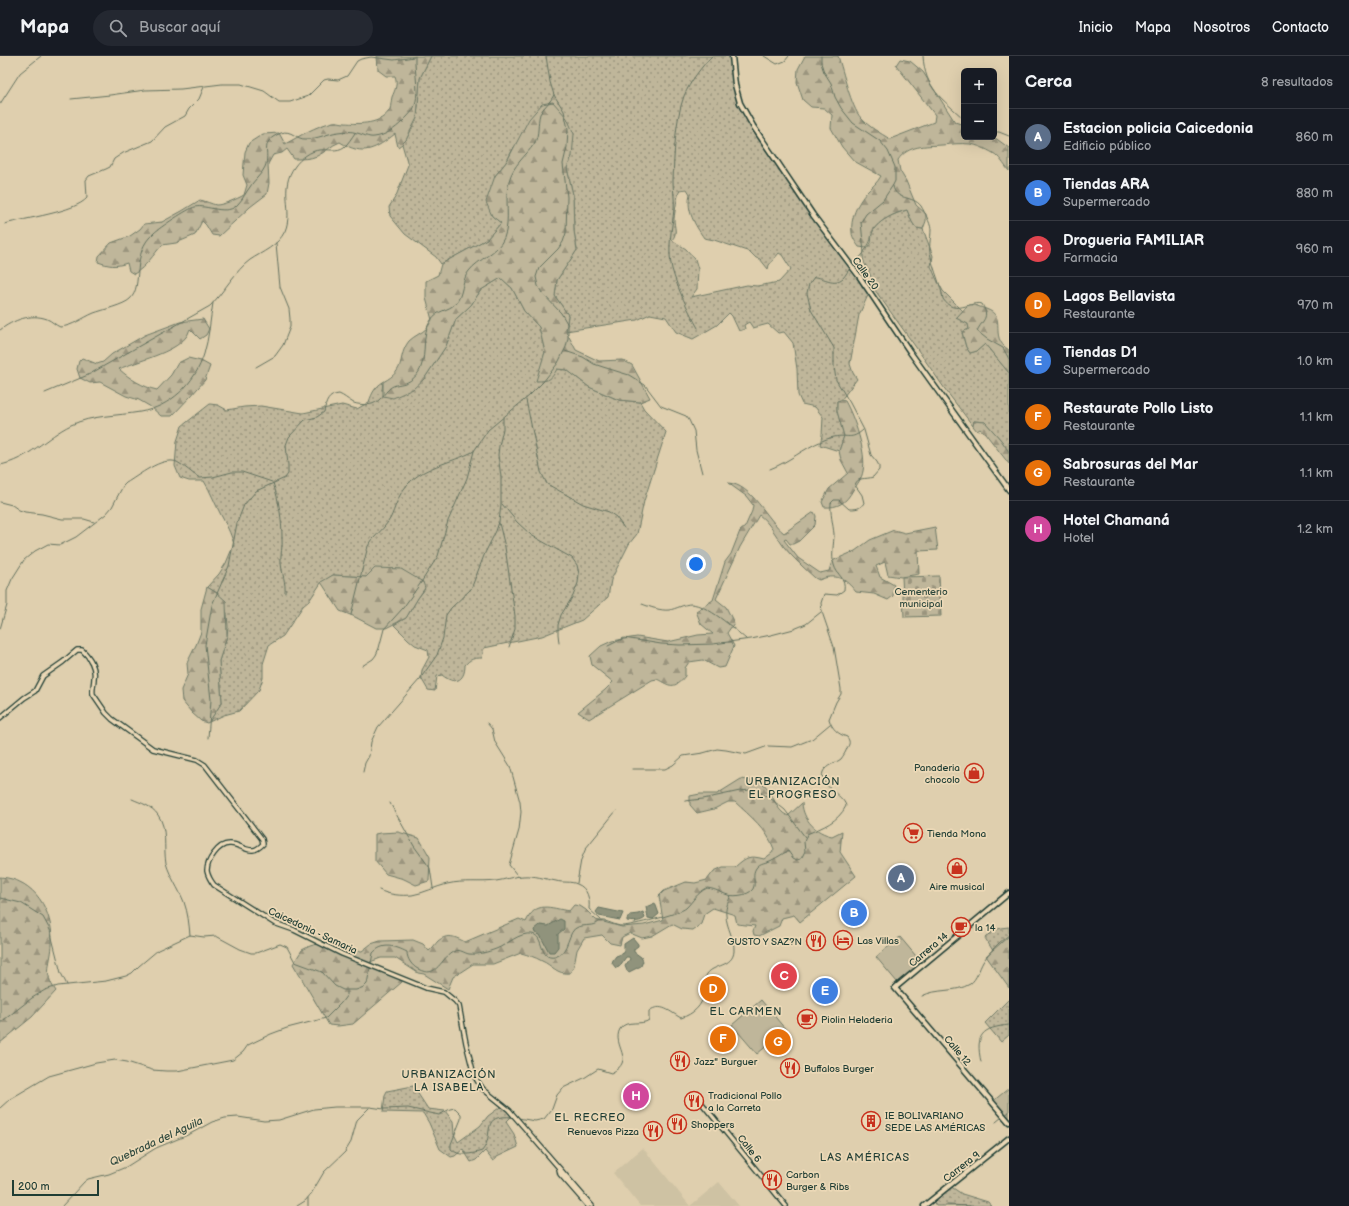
<!DOCTYPE html>
<html lang="es">
<meta charset="utf-8">
<style>
body{margin:0;font-family:"Balsamiq Sans",sans-serif;background:#242831;color:#f1f3f6}
.controls{position:absolute;right:12px;top:12px;display:grid;overflow:hidden;border-radius:6px;box-shadow:0 4px 16px #0002}
.controls button{width:36px;height:36px;display:grid;place-items:center;padding:0;border:0;border-bottom:1px solid #363941;background:#171b24;color:#f1f3f6;font:20px sans-serif}
.scale{position:absolute;left:12px;bottom:10px;width:87px;box-sizing:border-box;padding-left:4px;border:2px solid #1f3d34;border-top:0;font-size:11px;line-height:14px;white-space:nowrap;color:#1f3d34;-webkit-text-stroke:3px #ebd8b6;paint-order:stroke}
.you{position:absolute;left:696px;top:508px;width:14px;height:14px;margin:-10px;border:3px solid #fff;border-radius:50%;background:#1a73e8;box-shadow:0 0 0 6px #1a73e833}
.badge{display:grid;place-items:center;width:26px;height:26px;border-radius:50%;background:#c8321e;color:#fff;font-size:13px;font-weight:700}
.pin{position:absolute;translate:-50% -50%;border:2px solid #fff;box-shadow:0 1px 4px #0006}
.list{margin:0;padding:0;list-style:none}
h2{display:flex;justify-content:space-between;align-items:center;height:52px;margin:0;padding:0 16px;font-size:17px}
h2 small{font-size:13px;font-weight:400;color:#9ea1a6}
.list li{display:grid;grid-template-columns:26px 1fr auto;gap:12px;align-items:center;box-sizing:border-box;height:56px;padding:0 16px;border-top:1px solid #363941}
.list b{display:block;font-size:15px;white-space:nowrap}
.list p{margin:0;font-size:13px;white-space:nowrap;color:#9ea1a6}
.list em{font-size:13px;font-style:normal;color:#9ea1a6}
.icon{flex:none;width:22px;height:22px;fill:none;stroke:currentColor;stroke-width:2;stroke-linecap:round;stroke-linejoin:round}
.map{position:relative;flex:none;width:1009px;height:1150px;overflow:hidden}
header{display:flex;align-items:center;gap:24px;box-sizing:border-box;height:56px;padding:0 20px;background:#171b24;border-bottom:1px solid #363941}
header strong{font-size:19px}
nav{display:flex;gap:22px;margin-inline-start:auto;font-size:14px}
.search{width:280px;height:36px;background:#242831;display:flex;align-items:center;gap:10px;box-sizing:border-box;padding:0 14px;border-radius:22px;color:#9ea1a6;font-size:15px}
main{display:flex}
aside{flex:1;background:#171b24}
.map>svg:first-child{display:block}
</style>
<header>
<strong>Mapa</strong>
<div class="search"><svg class="icon" aria-label="search" viewBox="0 0 24 24"><circle cx="10" cy="10" r="6"/><path d="M15 15l6 6"/></svg>Buscar aquí</div>
<nav><a>Inicio</a><a>Mapa</a><a>Nosotros</a><a>Contacto</a></nav>
</header>
<main>
<div class="map">
<svg width="1009" height="1150" viewBox="0 0 1009 1150">
<defs>
<pattern id="grass-dots" width="8" height="8" patternUnits="userSpaceOnUse"><rect width="8" height="8" fill="#bfb69a"/><path d="M2 2h.1M6 6h.1" fill="none" stroke="#9b957e" stroke-width="1.8" stroke-linecap="round"/></pattern>
<pattern id="forest-firs" width="22" height="20" patternUnits="userSpaceOnUse"><rect width="22" height="20" fill="#bfb69a"/><path d="M5 1l3.5 6h-7zM16 11l3.5 6h-7z" fill="#9b957e"/></pattern>
<pattern id="cemetery-stones" width="16" height="16" patternUnits="userSpaceOnUse"><rect width="16" height="16" fill="#bfb69a"/><path d="M2 7V4a2 2 0 0 1 4 0v3zM10 15v-3a2 2 0 0 1 4 0v3z" fill="#9b957e"/></pattern>
</defs>
<rect width="100%" height="100%" fill="#dfcfae"/>
<filter id="ink" filterUnits="userSpaceOnUse"><feTurbulence type="fractalNoise" baseFrequency=".025" numOctaves="2"/><feDisplacementMap in="SourceGraphic" scale="8" xChannelSelector="R" yChannelSelector="G"/><feConvolveMatrix kernelMatrix="1 2 1 2 8 2 1 2 1" color-interpolation-filters="sRGB"/></filter>
<g filter="url(#ink)">
<!-- built -->
<path fill="#cec2a3" d="M 643,1092 L 690,1150 L 719,1126 L 739,1150 L 640,1150 L 613,1117 Z"/>
<!-- grass -->
<path fill="url(#grass-dots)" stroke="#6f7a67" fill-rule="evenodd" d="M 431,0 L 731,0 L 738,46 L 749,68 L 870,235 L 859,259 L 850,308 L 853,317 L 857,323 L 841,344 L 837,345 L 837,355 L 844,380 L 839,395 L 820,389 L 822,379 L 823,361 L 815,351 L 802,348 L 798,339 L 797,313 L 793,287 L 784,276 L 778,277 L 768,268 L 753,272 L 749,266 L 744,269 L 745,273 L 739,275 L 732,260 L 729,257 L 717,269 L 693,283 L 676,276 L 666,261 L 650,258 L 637,264 L 566,275 L 568,259 L 555,240 L 557,224 L 577,194 L 574,175 L 573,139 L 567,112 L 572,100 L 515,88 L 507,105 L 495,120 L 492,160 L 501,167 L 487,183 L 441,208 L 436,201 L 405,178 L 390,160 L 389,151 L 396,140 L 408,109 L 402,88 L 406,84 L 417,62 L 420,22 ZM 687,133 L 690,138 C 686,155 695,169 704,182 L 714,184 L 750,196 L 756,202 L 760,203 L 768,213 L 769,209 L 779,197 L 782,199 L 791,213 L 779,226 L 757,230 L 747,229 L 691,241 L 697,233 L 698,213 L 695,203 L 686,193 L 672,184 C 678,177 674,171 674,163 C 675,155 677,140 680,134 Z
M 907,154 L 912,166 L 916,172 L 923,173 L 933,200 L 931,210 L 936,222 L 943,235 L 963,255 L 956,262 L 968,268 L 969,273 L 962,277 L 966,291 L 970,297 L 977,295 L 985,288 L 1009,317 L 1009,396 L 1001,384 L 985,366 L 974,365 L 973,370 L 947,336 L 920,297 L 872,230 C 873,216 863,211 863,200 C 863,194 868,192 871,187 C 872,183 871,178 873,175 C 878,164 896,157 907,154 Z
M 501,222 L 512,232 L 524,255 L 539,271 L 545,296 L 537,325 L 557,313 L 567,314 L 589,331 L 619,344 L 640,346 L 644,353 L 666,376 L 644,445 L 637,478 L 629,488 L 611,524 L 608,541 L 582,564 L 542,580 L 484,592 L 482,602 C 474,602 470,603 465,609 C 465,626 454,629 442,619 L 437,620 L 435,635 L 428,634 L 421,622 L 422,614 L 429,601 L 428,594 L 415,589 L 408,583 L 394,569 L 406,562 L 418,542 L 425,533 L 401,513 L 389,513 L 366,521 L 333,519 L 321,527 L 309,545 L 303,550 L 283,580 L 269,589 L 263,608 L 263,622 L 259,634 L 239,655 L 224,659 L 209,666 L 222,646 L 219,605 L 227,580 L 228,571 L 227,557 L 217,537 L 207,531 L 219,518 L 226,507 L 234,488 C 230,476 227,470 221,459 C 215,448 211,436 204,425 L 189,425 L 180,422 L 175,410 L 177,385 L 182,370 L 210,348 L 218,349 L 227,354 L 244,351 L 261,350 L 303,357 L 342,349 L 357,353 L 369,346 C 372,337 375,331 383,326 L 382,334 L 424,323 L 446,290 L 456,263 L 471,249 L 481,234 Z
M 1009,871 L 1009,920 L 985,882 C 992,874 998,872 1009,871 Z
M 1009,943 L 1009,979 L 1001,986 L 985,967 Z
M 413,1030 L 428,1053 L 445,1055 L 453,1065 L 454,1078 L 458,1086 L 480,1070 L 488,1060 L 503,1049 L 514,1058 L 506,1066 L 514,1078 L 518,1091 L 497,1101 L 496,1103 L 493,1105 L 485,1095 L 476,1104 L 471,1106 L 463,1093 L 455,1100 L 451,1101 L 440,1093 L 429,1067 L 423,1057 L 383,1056 L 385,1039 L 387,1035 Z
M 950,1130 L 962,1138 L 988,1146 L 991,1150 L 936,1150 L 933,1145 Z"/>
<!-- forest -->
<path fill="url(#forest-firs)" stroke="#6f7a67" d="M 377,0 L 431,0 L 420,22 L 417,62 L 406,84 L 402,88 L 398,91 L 395,78 C 375,93 364,101 340,86 C 331,89 326,96 317,100 C 310,103 302,103 294,103 L 287,93 L 282,97 L 273,99 L 268,108 L 269,127 L 267,138 L 250,151 L 219,180 L 212,179 L 206,169 L 202,165 L 195,179 L 176,187 L 162,189 C 153,199 147,210 134,218 L 129,215 L 127,207 C 116,211 109,210 98,206 L 99,200 L 111,187 L 130,180 L 140,173 L 144,168 L 162,166 L 182,155 L 200,144 C 205,145 212,148 216,149 C 223,149 237,143 244,139 L 247,129 L 243,119 L 244,107 L 245,96 L 249,87 L 263,78 L 279,77 L 285,88 C 302,79 313,71 333,66 C 337,65 341,67 345,67 C 359,68 382,69 390,53 C 391,50 391,45 392,41 C 395,34 398,28 395,20 L 386,20 L 378,14 Z
M 805,0 L 838,0 C 843,15 851,51 861,62 C 869,71 880,77 890,83 L 934,66 L 935,59 L 896,9 L 900,3 L 910,5 L 923,16 L 955,66 L 964,69 L 964,81 L 994,81 L 1009,92 L 1009,115 C 1004,109 999,100 993,97 C 986,93 977,89 970,88 C 960,87 952,88 942,89 C 926,90 908,89 898,104 L 900,115 L 906,125 L 916,149 L 926,158 L 926,165 L 923,173 L 916,172 L 912,166 L 907,154 C 897,156 877,165 873,175 C 870,182 872,185 866,192 L 859,191 C 856,187 852,181 852,177 C 850,163 857,147 867,136 C 872,131 877,127 881,120 L 854,105 L 842,91 L 831,72 L 832,59 L 824,52 L 811,51 L 803,44 L 797,26 L 798,13 Z
M 553,46 L 567,62 L 574,78 L 572,100 L 567,112 L 573,139 L 574,175 L 577,194 L 557,224 L 555,240 L 568,259 L 566,275 L 576,294 L 599,305 L 622,304 L 632,309 L 650,342 L 640,346 L 619,344 L 589,331 L 567,314 L 557,313 C 551,324 549,325 536,325 L 545,296 L 539,271 L 524,255 L 512,232 L 501,222 L 481,234 L 471,249 L 456,263 L 446,290 L 424,323 L 413,333 L 393,342 L 383,340 L 383,326 C 408,313 396,302 409,285 C 414,280 422,277 427,272 C 429,270 430,266 432,264 L 426,242 L 426,225 L 438,219 L 441,208 L 487,183 L 501,167 L 492,160 L 486,146 L 495,120 L 507,105 L 529,63 L 542,48 Z
M 968,249 C 975,248 979,251 986,253 C 1009,261 987,280 1009,294 L 1009,317 L 985,288 L 977,295 L 970,297 L 966,291 L 962,276 L 969,273 L 968,268 L 956,262 Z
M 203,263 L 209,273 L 206,279 L 200,283 L 190,273 C 189,275 188,279 186,281 C 174,297 137,305 119,313 C 130,323 143,331 157,334 L 171,319 L 178,307 L 188,302 L 201,305 L 210,310 L 205,324 L 191,340 L 172,360 L 161,360 L 151,351 L 139,344 L 126,340 L 100,326 L 90,327 L 80,322 L 77,313 L 79,305 L 82,302 L 97,308 L 103,306 L 112,298 L 145,279 L 180,266 Z
M 841,344 L 845,345 C 854,361 867,397 863,415 C 862,422 857,429 853,434 C 846,447 838,452 824,451 L 822,446 L 829,433 L 848,417 L 841,404 L 839,395 L 844,380 L 837,355 L 837,345 Z
M 974,365 L 985,366 L 1001,384 L 1009,396 L 1009,408 L 985,377 L 980,373 L 977,375 L 973,370 Z
M 728,427 C 752,428 767,464 784,477 L 814,456 L 816,460 L 815,469 L 799,485 L 793,488 L 790,488 L 786,483 L 784,484 L 798,502 L 820,517 L 829,515 L 832,505 L 855,495 L 870,484 L 894,474 L 905,477 L 935,471 L 938,494 L 918,495 L 919,518 L 901,521 L 888,519 L 885,506 L 876,510 L 880,521 L 894,529 L 893,540 L 888,544 L 874,538 L 856,536 C 845,522 836,517 819,524 L 815,522 C 804,512 793,502 784,491 C 777,481 768,465 759,459 L 740,491 L 716,543 L 726,551 L 734,567 L 727,577 L 734,590 L 725,611 L 718,612 L 703,604 L 689,606 L 685,612 L 685,620 C 674,634 670,630 657,623 L 652,624 L 589,663 L 578,656 L 605,634 L 613,626 L 592,609 L 590,600 L 601,590 L 612,585 L 637,581 L 668,586 L 698,579 L 713,578 L 701,568 L 696,555 L 713,544 L 725,506 L 731,498 L 740,475 L 745,471 L 752,455 L 753,449 L 746,440 Z
M 375,512 L 401,513 L 423,526 L 425,532 L 418,542 L 406,562 L 386,572 L 376,572 L 353,560 L 340,555 L 321,526 L 333,519 L 366,521 Z
M 207,531 L 217,537 L 226,545 L 227,580 L 219,605 L 222,646 L 209,666 L 207,667 L 201,665 L 192,657 L 182,645 L 181,634 L 188,618 L 187,607 L 196,589 L 201,576 L 201,553 Z
M 741,723 C 747,724 755,724 760,726 C 774,732 773,754 788,760 L 802,747 C 803,764 816,777 832,780 L 842,775 L 840,796 L 856,820 L 800,866 L 794,859 L 782,862 L 779,870 L 759,880 L 754,879 L 753,875 L 755,870 L 737,868 L 735,859 L 713,852 L 704,858 L 701,868 L 693,874 L 682,873 L 672,868 L 652,880 L 642,882 L 630,877 L 622,881 L 620,889 L 610,887 L 602,879 L 584,882 L 577,894 L 574,910 L 570,917 C 557,919 552,909 542,905 C 535,901 528,899 521,897 L 493,908 L 473,908 L 453,921 L 448,933 L 424,918 L 418,917 L 395,902 L 381,902 L 370,906 L 369,908 L 402,921 L 402,926 L 353,968 L 338,970 L 329,969 L 293,908 L 302,894 L 310,890 L 321,887 L 332,887 L 352,894 L 362,895 L 371,888 L 380,885 L 413,884 L 423,888 L 429,895 C 433,892 435,888 438,885 C 448,877 455,881 465,886 L 519,863 L 526,866 C 536,844 550,852 569,855 L 574,849 L 580,850 L 586,854 L 596,864 L 622,871 L 644,869 L 663,864 L 659,840 L 664,835 L 686,826 L 695,827 L 707,824 L 714,815 L 723,811 L 735,811 C 746,801 749,799 764,803 L 772,797 L 774,793 C 767,773 750,760 735,746 L 728,746 L 714,753 L 697,757 L 690,749 L 690,740 L 700,738 L 717,738 Z
M 398,776 L 419,782 L 430,801 L 429,825 L 416,829 L 404,823 L 386,818 L 375,805 L 375,778 L 380,777 Z
M 0,821 C 35,823 53,855 52,887 C 52,906 42,917 56,935 L 32,961 L 0,987 Z
M 1009,880 L 1009,932 L 986,900 Z"/>
<!-- cemetery -->
<path fill="url(#cemetery-stones)" stroke="#6f7a67" d="M 939,520 L 941,560 L 904,561 L 902,521 Z"/>
<!-- green -->
<path fill="#bfb69a" stroke="#6f7a67" d="M 900,881 L 921,906 L 897,926 L 876,901 Z
M 761,944 L 786,974 L 757,998 L 732,969 Z
M 1009,1032 L 1009,1068 L 992,1046 Z"/>
<!-- water -->
<path fill="#90937c" stroke="#63715f" d="M 655,847 L 659,858 L 653,863 L 648,862 L 646,851 Z
M 599,852 L 623,857 L 620,864 L 599,860 L 596,856 Z
M 643,856 L 645,862 C 641,866 633,866 627,865 L 627,863 L 630,859 L 638,858 Z
M 560,863 L 564,865 L 564,873 L 558,878 L 558,891 L 554,896 L 549,896 L 540,879 L 535,877 L 534,874 L 540,869 L 548,870 Z
M 633,882 L 638,888 L 638,890 L 634,893 L 634,896 L 641,901 L 643,905 L 641,910 L 629,916 L 627,915 L 625,910 L 630,903 L 629,901 L 626,901 L 619,911 L 616,912 L 612,907 L 613,904 L 616,900 L 624,897 L 624,888 Z"/>
<g fill="none" stroke-linecap="round" stroke-linejoin="round">
<!-- stream -->
<path stroke="#63715f" stroke-width="1" d="M 764,0 L 777,8 L 785,5 L 789,0
M 821,0 L 821,7 L 824,16 L 831,27 L 835,41 L 841,52 L 853,67 L 880,85 L 888,95 L 895,111 L 895,125 L 893,129 L 883,144 L 866,158 L 861,166 L 864,197 L 853,209
M 923,0 C 925,34 942,42 964,63
M 71,43 L 110,39 L 145,34 L 181,33 L 222,28 L 241,28 L 264,35 L 279,46 L 290,46 L 308,40 L 324,24 L 328,23 L 338,24 L 347,20 L 357,5 L 361,3 L 371,1 L 394,4 L 414,1
M 0,48 L 20,17 L 41,0
M 994,76 L 999,76 L 1009,80
M 893,130 C 895,145 913,139 921,150 C 925,157 930,166 931,173 C 931,183 928,192 931,201 C 934,215 941,229 943,243 C 955,261 971,244 982,248 C 990,262 983,263 977,275 L 987,283 L 1003,292 L 1009,303
M 5,168 C 25,162 75,156 87,142 L 86,124 L 89,120 L 106,113 L 110,111 L 114,103 L 123,97 L 152,85 L 165,71 L 185,60 L 189,53 L 199,43 L 204,31
M 698,272 C 688,254 678,234 672,213 C 667,193 672,173 674,153 C 675,144 673,134 673,125 C 674,99 675,65 684,40 C 690,26 701,11 712,0
M 0,274 C 13,264 31,257 47,263 C 52,265 55,269 60,271 C 73,270 82,262 94,257 C 102,254 124,249 130,243 C 144,230 130,197 154,177 C 159,172 189,152 195,151 C 206,148 228,161 238,148 C 243,143 246,136 250,131 C 254,124 262,118 265,111 C 271,96 258,86 281,77 C 291,73 297,84 306,83 C 318,83 328,77 339,76 C 344,75 352,75 357,77 C 362,78 369,82 374,81 C 385,80 395,73 403,65 C 406,62 410,58 413,54 C 421,39 414,17 415,0
M 565,295 L 583,301 L 594,308 L 603,311 L 629,319 L 645,329 L 661,350 L 686,360 L 689,364 L 694,375 L 696,394 L 702,417
M 256,311 L 275,300 L 283,289 L 290,271 L 290,263 L 289,253 L 280,231 L 276,187
M 45,337 L 88,319 L 210,250 C 223,237 236,214 250,204 C 262,196 278,190 285,175 C 294,154 278,133 295,110 C 300,103 311,94 320,94 C 328,93 337,96 344,91 C 348,88 352,81 355,77
M 526,344 L 541,416 L 547,428 L 583,448 L 609,456 L 616,461 L 624,472
M 0,409 C 28,404 46,381 71,369 C 92,359 117,360 140,356 C 170,351 195,328 204,298 C 209,282 210,264 213,247
M 770,413 C 789,406 804,392 822,385 C 826,383 830,382 834,381 C 848,378 851,385 863,374
M 273,427 C 279,444 282,464 282,482 C 283,490 280,499 281,507 C 282,518 286,526 285,537
M 0,446 L 12,449 L 19,454 L 25,456 L 42,458 L 62,463 L 84,463 L 94,466
M 502,448 L 517,466 L 531,479 L 572,502 L 577,509 L 579,518 L 578,527 L 573,540 L 561,559 L 558,569 L 558,578 L 559,587
M 499,467 L 505,491 L 515,560 L 515,573 L 509,591
M 642,548 C 650,551 661,555 669,554 C 676,553 684,548 691,548 C 708,549 733,572 746,583
M 351,559 L 368,490 C 373,481 382,475 388,466 C 394,458 396,443 404,433 C 420,410 451,408 474,395
M 0,573 L 7,549 L 7,535 L 12,523 L 24,504 L 35,495 L 48,488 L 60,489 L 76,481 L 106,458 L 112,451 L 123,430 L 126,427 C 138,420 162,400 177,406 C 185,410 192,418 200,422 L 213,421 L 232,416 L 242,416 L 272,426
M 608,590 L 624,582 L 661,588 L 680,589 L 713,588 L 751,583 L 771,579 L 794,573 L 806,568 L 821,556
M 362,610 L 373,603 L 376,599 L 379,592 L 384,573 L 403,552 L 420,528 L 438,500 L 448,465 L 467,422 L 474,395 L 488,374 L 529,340 L 543,326 L 558,307 L 566,291 L 568,282 L 568,269 L 561,257 L 542,237 L 538,230 L 536,221 L 539,212 L 558,193 L 563,186 L 566,177 L 567,141 L 563,108 L 567,91 L 568,73 L 564,55 L 554,39 L 550,26 L 546,0
M 487,667 L 492,673 L 495,686 L 510,710 L 520,746 L 521,756 L 519,774 L 509,809 L 517,819
M 208,682 L 211,644 L 205,589 L 212,549 L 229,510 L 237,467 L 244,449 L 256,435 L 285,422 L 288,418 L 288,409 L 286,389 L 289,381 L 305,364 L 317,361 L 324,356 C 326,346 328,339 339,338 C 344,340 347,343 352,346 C 356,349 368,349 372,348 C 381,345 384,337 390,332 C 395,328 399,329 405,327 C 412,325 419,318 421,311 C 427,296 421,278 431,264 C 437,254 448,255 455,248 C 464,239 461,224 469,215 C 478,203 498,197 504,182 C 511,164 504,143 509,125 C 513,109 526,100 534,88 C 540,78 537,68 540,58 C 543,51 551,46 554,39
M 632,713 L 665,713 L 673,709 L 683,700 L 703,697 L 717,693 L 726,694 L 746,698 L 768,690 L 792,691 L 812,683 L 830,668
M 363,716 L 365,707 L 369,700 L 371,686 L 378,671 L 420,623 L 437,599 L 443,582 L 446,559 L 451,552 L 471,533 L 485,497 L 496,475 L 499,466 L 501,448 L 501,421 L 498,399 L 499,390 L 503,373 L 503,362
M 132,743 C 141,747 152,750 158,759 C 168,773 163,791 166,807 C 170,821 179,833 184,846 C 188,857 189,868 190,879
M 685,745 L 703,743 L 740,735 L 750,734 L 759,736 L 770,742 L 785,754 L 805,781
M 390,747 L 414,790 L 430,812 L 433,832
M 577,827 L 581,804 L 586,792 L 616,755
M 379,834 C 389,839 401,840 412,839 C 424,837 435,831 447,828 C 464,824 480,827 496,825 C 505,824 513,820 523,820 C 534,819 545,823 556,825 C 563,827 571,825 577,828 C 588,832 590,844 589,853 L 601,864
M 0,842 L 21,847 L 43,861 L 50,874 L 61,917 L 67,929
M 922,940 C 937,932 955,937 970,928 C 977,923 979,913 983,906 C 990,895 998,887 1009,879
M 0,967 L 32,942 L 45,934 L 58,930 L 106,925 L 126,920 L 132,917 L 139,910 L 158,894 L 190,879 L 204,881 L 216,880 L 240,893 L 251,897 L 256,897 L 280,888 L 287,891 L 295,906 L 322,916 L 335,930 L 343,934 L 356,934 L 364,931 L 367,928 L 373,897 C 383,886 395,890 407,896 C 407,903 412,910 418,913 C 438,924 440,901 455,895 C 460,893 464,897 469,898 C 478,899 488,896 496,893 C 507,889 519,876 532,878 C 545,880 538,904 555,901 C 570,897 567,874 578,871 C 583,869 590,870 596,868 C 598,867 599,865 601,865 C 607,864 615,870 622,870 C 631,870 679,858 686,852 C 694,844 697,837 707,832 C 716,833 721,837 728,839 C 735,841 753,839 754,830 C 755,823 752,818 756,812 C 760,806 767,807 772,804 C 778,801 782,798 788,795 L 793,802 L 797,804 L 801,803 L 805,795 L 804,786 L 807,778 C 823,771 838,766 846,750 C 844,739 818,730 823,716 C 826,709 836,707 841,703 C 843,700 846,696 847,692 C 850,688 850,685 847,681 C 838,678 832,673 829,663 L 836,646 L 841,638 L 841,633 L 834,591 L 822,556 L 821,547 L 824,538 L 837,539 L 844,534 C 846,521 837,520 834,509 C 831,500 834,488 834,478 C 833,468 830,457 831,447 L 834,444 L 839,444 L 849,453 C 856,453 860,453 864,447 L 862,439 L 855,429 C 858,420 865,424 873,421 L 879,414 L 879,410 L 877,406 L 871,399 L 864,374 L 850,347 L 836,324 L 834,310 L 834,292 L 811,254 L 807,237 L 809,228 L 814,221 C 824,221 834,230 843,222 C 846,219 848,214 851,211
M 981,1006 C 975,978 982,972 1009,969
M 0,1052 L 10,1043 L 49,1020 L 96,1007 L 115,1004 L 127,1006 L 152,1014 L 166,1015 L 177,1015 L 233,1004 L 243,996 L 248,989 L 271,978 L 287,972 L 326,962 L 341,947 L 347,939 L 347,936
M 1004,1060 L 1009,1056
M 518,1062 L 535,1065 L 544,1063 L 552,1053 L 557,1039 L 563,1032 L 584,1022 L 598,1013 L 611,1017 C 637,1004 611,990 620,973 C 626,963 642,970 649,964 L 649,955 C 661,946 670,956 681,962 C 693,958 703,950 704,936 C 704,930 704,924 707,918 C 714,908 733,911 734,895 C 735,883 726,871 726,859 C 725,853 728,847 730,841 L 729,840
M 996,1066 L 1002,1061
M 308,1142 L 308,1150
M 947,1149 L 970,1150
M 62,1150 L 84,1126 L 88,1123 L 109,1118 L 126,1111 L 156,1092 L 190,1078 L 212,1066 L 225,1062 L 238,1061 L 264,1065 L 279,1064 L 314,1053 L 335,1051 L 370,1051 L 384,1053 L 408,1052 L 439,1059 L 450,1053 L 455,1052 L 461,1058 L 461,1063 L 451,1088 L 451,1093 C 459,1101 472,1098 482,1095 C 496,1078 478,1058 513,1061
M 297,1150 L 305,1145 L 311,1138 L 324,1116 L 345,1096 L 351,1086 L 357,1064 L 369,1052"/>
<!-- tertiary casing -->
<g stroke="#1f3d34" stroke-width="6">
<path id="tertiary" d="M 0,662 L 24,642 L 35,635 L 43,620 L 63,606 L 77,594 L 82,594 C 90,601 96,612 94,622 C 94,628 92,633 93,638 L 106,657 L 112,663 L 153,693 L 197,704 L 205,709 L 262,783 L 263,788 C 260,791 257,794 253,794 C 245,795 238,787 229,788 C 218,788 207,805 207,815 C 208,820 211,825 214,829 L 274,867 L 294,874 L 342,898 L 426,932 L 444,936 L 455,945 L 459,950 L 466,987 L 474,1019 L 478,1026 L 483,1033 L 509,1054 L 592,1150
M 700,1045 L 786,1150
M 559,1113 L 560,1118 L 588,1150"/>
</g>
<!-- secondary casing -->
<g stroke="#1f3d34" stroke-width="7">
<path id="secondary" d="M 732,0 L 735,29 L 740,47 L 753,70 L 813,159 L 859,220 L 910,296 L 1009,434
M 1009,837 L 895,932 L 1009,1066
M 924,1150 L 1009,1082"/>
</g>
<!-- tertiary -->
<use href="#tertiary" stroke="#ebd8b6" stroke-width="3.5"/>
<!-- secondary -->
<use href="#secondary" stroke="#ebd8b6" stroke-width="4"/>
</g>
</g>
<!-- icons -->
<defs>
<g id="shop-ring" transform="scale(1)"><circle r="9.5" fill="#ebd8b6" stroke="#c8321e" stroke-width="1.5"/><path d="M-5-2.5h2.3a2.7 3.5 0 0 1 5.4 0H5L5.5 6h-11ZM-1.5-2.5h3a1.5 2.3 0 0 0-3 0Z" fill="#c8321e"/></g>
<g id="supermarket-ring" transform="scale(1)"><circle r="9.5" fill="#ebd8b6" stroke="#c8321e" stroke-width="1.5"/><path d="M-6-5.5h2.5l.6 2H6L4.5 2H-2.5L-4.4-4H-6ZM-1.5 3.2a1.3 1.3 0 1 0 .1 0ZM3 3.2a1.3 1.3 0 1 0 .1 0Z" fill="#c8321e"/></g>
<g id="cafe-ring" transform="scale(1)"><circle r="9.5" fill="#ebd8b6" stroke="#c8321e" stroke-width="1.5"/><path d="M-5.5-4.5H6V0H3Q3 3.5 0 3.5H-2.5Q-5.5 3.5-5.5 0ZM3-3.2v2h1.7v-2ZM-6 4.5H4V6H-6Z" fill="#c8321e"/></g>
<g id="hotel-ring" transform="scale(1)"><circle r="9.5" fill="#ebd8b6" stroke="#c8321e" stroke-width="1.5"/><path d="M-6-4.5h1.5V1H6V5H4.5V3h-9V5H-6ZM-4 0a1.8 1.8 0 1 1 3.6 0ZM.5 0V-2.5h3Q6-2.5 6 0Z" fill="#c8321e"/></g>
<g id="restaurant-ring" transform="scale(1)"><circle r="9.5" fill="#ebd8b6" stroke="#c8321e" stroke-width="1.5"/><path d="M-5-6h1v4h1v-4h1v4h1v-4h1v5L-1.5 .5V6h-2V.5L-5-1ZM5-6V6H3V1.5H1.5Q1.5-4 5-6Z" fill="#c8321e"/></g>
<g id="building-ring" transform="scale(1)"><circle r="9.5" fill="#ebd8b6" stroke="#c8321e" stroke-width="1.5"/><path d="M-4-6H4V6H1V3H-1V6H-4ZM-2.5-4.3h1.7v1.8h-1.7ZM.8-4.3h1.7v1.8H.8ZM-2.5-1h1.7V.8h-1.7ZM.8-1h1.7V.8H.8Z" fill="#c8321e"/></g>
</defs>
<g fill-rule="evenodd">
<use href="#shop-ring" x="974" y="717"/>
<use href="#supermarket-ring" x="913" y="777"/>
<use href="#shop-ring" x="957" y="812"/>
<use href="#cafe-ring" x="961" y="871"/>
<use href="#hotel-ring" x="843" y="884"/>
<use href="#restaurant-ring" x="816" y="885"/>
<use href="#cafe-ring" x="807" y="963"/>
<use href="#restaurant-ring" x="680" y="1005"/>
<use href="#restaurant-ring" x="790" y="1012"/>
<use href="#restaurant-ring" x="694" y="1045"/>
<use href="#building-ring" x="871" y="1065"/>
<use href="#restaurant-ring" x="677" y="1068"/>
<use href="#restaurant-ring" x="653" y="1075"/>
<use href="#restaurant-ring" x="772" y="1124"/>
</g>
<g text-anchor="middle" stroke-width="3.5" stroke-linejoin="round" paint-order="stroke">
<!-- street labels -->
<g font-size="10" fill="#1f3d34" stroke="#ebd8b6">
<text transform="translate(866 217) rotate(55)" y="4">Calle 20</text>
<text transform="translate(313 874) rotate(25)" y="4">Caicedonia - Samaria</text>
<text transform="translate(928 893) rotate(-40)" y="4">Carrera 14</text>
<text transform="translate(958 994) rotate(50)" y="4">Calle 12</text>
<text transform="translate(750 1092) rotate(52)" y="4">Calle 6</text>
<text transform="translate(961 1110) rotate(-38)" y="4">Carrera 9</text>
</g>
<!-- park labels -->
<g font-size="10" fill="#2f493e" stroke="#ebd8b6">
<text x="921" y="539">Cementerio<tspan x="921" dy="12">municipal</tspan></text>
</g>
<!-- poi labels -->
<g font-size="10" fill="#1f3d34" stroke="#ebd8b6" text-anchor="start">
<text x="960" y="715" text-anchor="end">Panaderia<tspan x="960" dy="12">chocolo</tspan></text>
<text x="927" y="781">Tienda Mona</text>
<text x="957" y="834" text-anchor="middle">Aire musical</text>
<text x="975" y="875">la 14</text>
<text x="857" y="888">Las Villas</text>
<text x="802" y="889" text-anchor="end">GUSTO Y SAZ?N</text>
<text x="821" y="967">Piolin Heladeria</text>
<text x="694" y="1009">Jazz" Burguer</text>
<text x="804" y="1016">Buffalos Burger</text>
<text x="708" y="1043">Tradicional Pollo<tspan x="708" dy="12">a la Carreta</tspan></text>
<text x="885" y="1063">IE BOLIVARIANO<tspan x="885" dy="12">SEDE LAS AMÉRICAS</tspan></text>
<text x="691" y="1072">Shoppers</text>
<text x="639" y="1079" text-anchor="end">Renuevos Pizza</text>
<text x="786" y="1122">Carbon<tspan x="786" dy="12">Burger &amp; Ribs</tspan></text>
</g>
<!-- neighbourhood labels -->
<g font-size="11" letter-spacing="1" fill="#1f3d34" stroke="#ebd8b6">
<text x="793" y="729">URBANIZACIÓN<tspan x="793" dy="13">EL PROGRESO</tspan></text>
<text x="746" y="959">EL CARMEN</text>
<text x="449" y="1022">URBANIZACIÓN<tspan x="449" dy="13">LA ISABELA</tspan></text>
<text x="590" y="1065">EL RECREO</text>
<text x="865" y="1105">LAS AMÉRICAS</text>
</g>
<!-- water labels -->
<g font-size="11" font-style="italic" fill="#304a3f" stroke="#ebd8b6">
<text transform="translate(156 1085) rotate(-25)" y="4">Quebrada del Aguila</text>
</g>
</g>
</svg>
<div class="controls">
<button>+</button>
<button>−</button>
</div>
<div class="scale">200 m</div>
<div class="you"></div>
<div class="pin badge" style="left:901px;top:822px;background:#5c6f8a">A</div>
<div class="pin badge" style="left:854px;top:857px;background:#3f7fe0">B</div>
<div class="pin badge" style="left:784px;top:920px;background:#e0444e">C</div>
<div class="pin badge" style="left:713px;top:933px;background:#e8710a">D</div>
<div class="pin badge" style="left:825px;top:935px;background:#3f7fe0">E</div>
<div class="pin badge" style="left:723px;top:983px;background:#e8710a">F</div>
<div class="pin badge" style="left:778px;top:986px;background:#e8710a">G</div>
<div class="pin badge" style="left:636px;top:1040px;background:#d1479c">H</div>
</div>
<aside>
<h2>Cerca<small>8 resultados</small></h2>
<ul class="list">
<li><span class="badge" style="background:#5c6f8a">A</span><div><b>Estacion policia Caicedonia</b><p>Edificio público</p></div><em>860 m</em></li>
<li><span class="badge" style="background:#3f7fe0">B</span><div><b>Tiendas ARA</b><p>Supermercado</p></div><em>880 m</em></li>
<li><span class="badge" style="background:#e0444e">C</span><div><b>Drogueria FAMILIAR</b><p>Farmacia</p></div><em>960 m</em></li>
<li><span class="badge" style="background:#e8710a">D</span><div><b>Lagos Bellavista</b><p>Restaurante</p></div><em>970 m</em></li>
<li><span class="badge" style="background:#3f7fe0">E</span><div><b>Tiendas D1</b><p>Supermercado</p></div><em>1.0 km</em></li>
<li><span class="badge" style="background:#e8710a">F</span><div><b>Restaurate Pollo Listo</b><p>Restaurante</p></div><em>1.1 km</em></li>
<li><span class="badge" style="background:#e8710a">G</span><div><b>Sabrosuras del Mar</b><p>Restaurante</p></div><em>1.1 km</em></li>
<li><span class="badge" style="background:#d1479c">H</span><div><b>Hotel Chamaná</b><p>Hotel</p></div><em>1.2 km</em></li>
</ul>
</aside>
</main>
